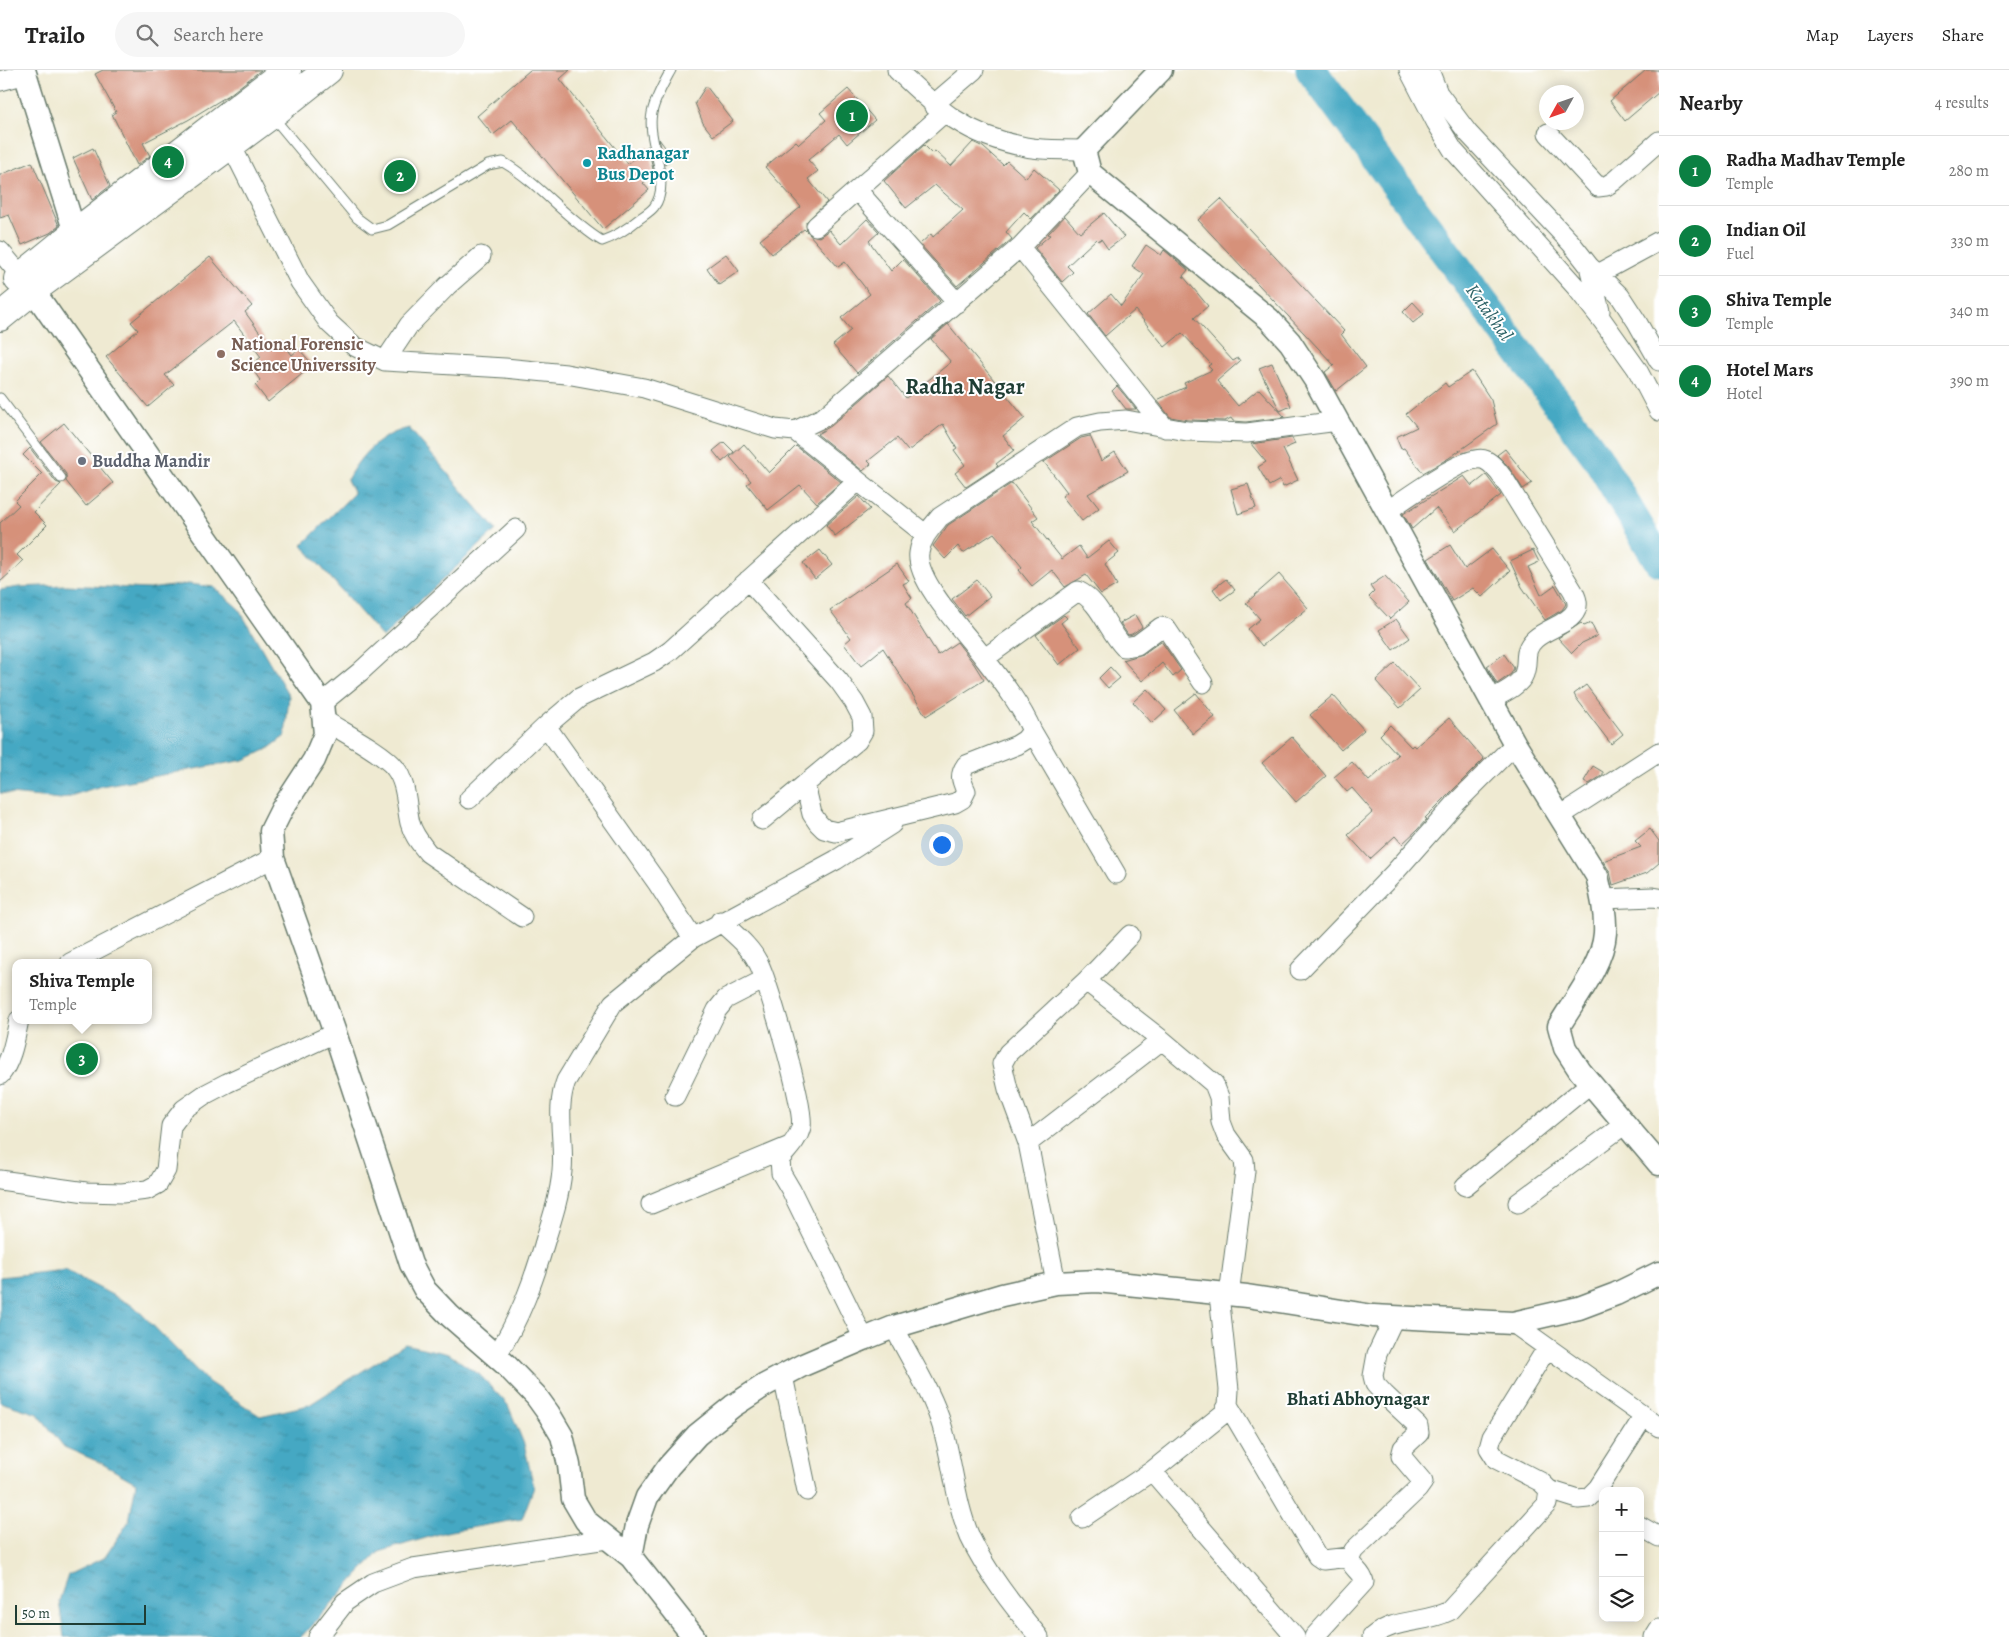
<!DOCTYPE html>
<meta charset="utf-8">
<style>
body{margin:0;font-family:Alegreya,serif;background:#f6f6f6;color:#222}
.controls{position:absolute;right:15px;bottom:15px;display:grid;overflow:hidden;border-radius:10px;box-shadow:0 2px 12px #0003}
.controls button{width:45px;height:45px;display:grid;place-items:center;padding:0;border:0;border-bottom:1px solid #e0e0e0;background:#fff;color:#222;font:25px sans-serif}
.compass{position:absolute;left:1539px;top:15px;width:45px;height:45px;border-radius:50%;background:#fff;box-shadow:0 2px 12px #0003;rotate:230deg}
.scale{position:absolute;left:15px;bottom:12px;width:131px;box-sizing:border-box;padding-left:5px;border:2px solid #1f3d34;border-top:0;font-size:14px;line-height:18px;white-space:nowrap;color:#1f3d34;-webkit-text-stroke:4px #fff;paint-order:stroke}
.you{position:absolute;left:941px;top:774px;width:18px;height:18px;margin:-12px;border:4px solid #fff;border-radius:50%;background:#1a73e8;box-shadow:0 0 0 8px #1a73e833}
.badge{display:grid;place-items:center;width:32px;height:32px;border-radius:50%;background:#0b8043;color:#fff;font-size:16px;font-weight:700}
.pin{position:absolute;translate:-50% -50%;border:2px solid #fff;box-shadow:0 1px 5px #0006}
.popup{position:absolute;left:12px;top:889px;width:140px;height:65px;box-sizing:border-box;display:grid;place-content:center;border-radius:10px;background:#fff;filter:drop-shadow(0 1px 4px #0005);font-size:16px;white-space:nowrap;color:#767676}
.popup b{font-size:19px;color:#222}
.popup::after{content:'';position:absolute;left:50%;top:100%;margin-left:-10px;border:10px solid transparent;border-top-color:#fff}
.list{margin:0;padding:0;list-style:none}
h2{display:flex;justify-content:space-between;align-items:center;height:65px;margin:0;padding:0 20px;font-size:21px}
h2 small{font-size:16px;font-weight:400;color:#767676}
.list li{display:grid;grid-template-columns:32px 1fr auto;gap:15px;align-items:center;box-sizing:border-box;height:70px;padding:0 20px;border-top:1px solid #e0e0e0}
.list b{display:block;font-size:19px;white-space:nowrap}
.list p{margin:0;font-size:16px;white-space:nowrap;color:#767676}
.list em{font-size:16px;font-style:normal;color:#767676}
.icon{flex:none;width:28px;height:28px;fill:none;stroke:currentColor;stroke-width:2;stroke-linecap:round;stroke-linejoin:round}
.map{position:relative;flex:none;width:1659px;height:1567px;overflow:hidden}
header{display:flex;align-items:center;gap:30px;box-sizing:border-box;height:70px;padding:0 25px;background:#fff;border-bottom:1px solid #e0e0e0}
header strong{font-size:24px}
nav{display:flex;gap:28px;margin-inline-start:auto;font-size:18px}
.search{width:350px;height:45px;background:#f6f6f6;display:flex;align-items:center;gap:12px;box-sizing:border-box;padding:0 18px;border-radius:28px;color:#767676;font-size:19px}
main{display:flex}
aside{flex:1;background:#fff}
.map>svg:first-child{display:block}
</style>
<header>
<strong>Trailo</strong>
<div class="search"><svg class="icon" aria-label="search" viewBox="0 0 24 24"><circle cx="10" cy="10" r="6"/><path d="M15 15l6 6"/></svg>Search here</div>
<nav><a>Map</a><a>Layers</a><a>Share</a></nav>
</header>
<main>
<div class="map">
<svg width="1659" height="1567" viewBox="0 0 1659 1567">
<defs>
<pattern id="water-ripples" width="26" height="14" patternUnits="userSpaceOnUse" patternTransform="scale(1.25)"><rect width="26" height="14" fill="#44a8c3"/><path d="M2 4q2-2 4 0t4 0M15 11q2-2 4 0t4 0" fill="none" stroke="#388a9f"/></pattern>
</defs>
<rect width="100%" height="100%" fill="#fff"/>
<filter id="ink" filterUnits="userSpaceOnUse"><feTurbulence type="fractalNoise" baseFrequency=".02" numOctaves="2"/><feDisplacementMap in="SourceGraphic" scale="10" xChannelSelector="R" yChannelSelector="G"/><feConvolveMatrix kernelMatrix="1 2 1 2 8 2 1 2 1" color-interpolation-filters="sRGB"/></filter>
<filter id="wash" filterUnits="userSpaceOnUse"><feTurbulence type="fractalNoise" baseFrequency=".0096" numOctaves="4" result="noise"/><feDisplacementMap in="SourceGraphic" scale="20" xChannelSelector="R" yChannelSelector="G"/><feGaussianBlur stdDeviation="1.12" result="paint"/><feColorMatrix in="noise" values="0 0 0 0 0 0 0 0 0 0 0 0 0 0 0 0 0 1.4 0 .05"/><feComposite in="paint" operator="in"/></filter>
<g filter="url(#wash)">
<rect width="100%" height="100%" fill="#efead2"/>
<!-- water -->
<path fill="url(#water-ripples)" stroke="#32727c" d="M 409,358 L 496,460 L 407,543 L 383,568 L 302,475 L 354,423 L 347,410 C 361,384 379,365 409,358 Z
M 188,514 L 214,517 L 239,539 L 289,626 L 285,666 L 268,679 L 244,690 L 101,716 L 61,729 L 0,723 L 0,520 L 19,517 L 66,515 L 149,519 Z
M 65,1200 L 135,1237 L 207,1311 L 260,1346 L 309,1335 L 405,1274 L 449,1284 L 480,1305 L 508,1335 L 524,1374 L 534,1417 L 522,1449 L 446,1462 L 379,1482 L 301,1567 L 64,1567 L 59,1531 L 68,1505 L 105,1487 L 129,1451 L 136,1413 L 99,1392 L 64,1377 L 38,1344 L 0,1332 L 0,1207 Z"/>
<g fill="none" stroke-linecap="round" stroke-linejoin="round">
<!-- river -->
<path stroke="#44a8c3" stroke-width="31" d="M 1311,0 L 1597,387 L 1659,491"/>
</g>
<g id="blocks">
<!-- building -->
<path fill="#d6917a" d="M 103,0 L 261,0 L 229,25 L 188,50 L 143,73 L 150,86 L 137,95 L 112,44 L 116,42 L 95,4 Z
M 530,0 L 570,0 L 560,9 L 628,94 L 648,76 L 654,104 L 643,113 L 649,120 L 603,159 L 512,50 L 493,65 L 477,46 Z
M 1646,0 L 1659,0 L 1659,22 L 1625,51 L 1610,31 Z
M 706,16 L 733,51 L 713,66 L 703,53 L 695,33 Z
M 848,19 L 875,50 L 847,74 L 839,64 L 808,90 L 818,101 L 808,109 L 827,132 L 806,152 L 807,162 L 804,159 L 772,184 L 760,170 L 801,137 L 765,97 L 796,71 L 799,74 L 826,50 L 820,43 Z
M 659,69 L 673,88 L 665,95 L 664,90 Z
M 973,72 L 983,77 L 1003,95 L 1007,91 L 1026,108 L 1034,98 L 1059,120 L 1031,149 L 1024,142 L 1006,162 L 1012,169 L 957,216 L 920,174 L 931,164 L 933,167 L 963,140 L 935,115 L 906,138 L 884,111 L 924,75 L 932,83 L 935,81 L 951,96 Z
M 93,78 L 110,116 L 92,130 L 73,88 Z
M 32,92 L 59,156 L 50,163 L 22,175 L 9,145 L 0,148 L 0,105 Z
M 1221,129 L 1344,261 L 1341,264 L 1366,297 L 1336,321 L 1325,302 L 1334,295 L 1198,150 Z
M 1104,143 L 1124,167 L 1108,179 L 1101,169 L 1098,171 L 1096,169 L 1067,196 L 1073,202 L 1062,212 L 1035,178 L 1050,165 L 1048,164 L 1065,146 L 1080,163 Z
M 867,149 L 879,162 L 869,171 L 891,201 L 903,189 L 940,231 L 857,303 L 833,275 L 851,260 L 841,248 L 870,224 L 845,192 L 838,197 L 809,164 L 819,167 L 829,160 L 841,174 Z
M 1146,175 L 1161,185 L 1164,180 L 1188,200 L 1183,206 L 1208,236 L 1194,248 L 1233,291 L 1238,288 L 1240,291 L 1217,311 L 1238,336 L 1259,319 L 1285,347 L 1246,352 L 1233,351 L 1231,348 L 1225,351 L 1188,350 L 1170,347 L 1157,330 L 1186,317 L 1184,313 L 1212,300 L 1208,296 L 1211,294 L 1182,263 L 1165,277 L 1135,240 L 1105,266 L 1088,244 L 1111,224 L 1121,236 L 1144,204 L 1132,196 Z
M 726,184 L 739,201 L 719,215 L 707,198 Z
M 210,187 L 252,236 L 245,242 L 271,278 L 281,270 L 292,285 L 299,279 L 313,295 L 268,332 L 255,315 L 260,310 L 250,296 L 261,287 L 234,251 L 165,305 L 174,315 L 148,337 L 106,287 L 138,260 L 131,252 Z
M 1413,232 L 1424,244 L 1413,253 L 1403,242 Z
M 948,254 L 1025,348 L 1003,366 L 1014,380 L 996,394 L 998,396 L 966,417 L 955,403 L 965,395 L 954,380 L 957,378 L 943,354 L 908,381 L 897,368 L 868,391 L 871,394 L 863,401 L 817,364 L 831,356 L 888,306 L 906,328 L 951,292 L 931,269 Z
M 1272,293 L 1291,336 L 1280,341 L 1259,298 Z
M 1472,301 L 1491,330 L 1497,354 L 1449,388 L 1423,403 L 1404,378 L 1401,379 L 1396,367 L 1417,357 L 1406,344 L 1445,313 L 1448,317 Z
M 1117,316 L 1136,339 L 1126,339 L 1112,321 Z
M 64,353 L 113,413 L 86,436 L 66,411 L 66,404 L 41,372 Z
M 1090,366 L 1101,391 L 1115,382 L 1128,401 L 1088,424 L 1099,438 L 1082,451 L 1062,426 L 1067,422 L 1044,392 L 1081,368 Z
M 1292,368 L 1295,374 L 1283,379 L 1298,410 L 1283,417 L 1280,410 L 1269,416 L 1258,397 L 1266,392 L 1251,374 Z
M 724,372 L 734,382 L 722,392 L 713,381 Z
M 744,374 L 769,403 L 796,376 L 841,412 L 817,433 L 800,415 L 768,440 L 747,414 L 751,411 L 730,387 Z
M 30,378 L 56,412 L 61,414 L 34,442 L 47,455 L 17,485 L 23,491 L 0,512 L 0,453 L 19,435 L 15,431 L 42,404 L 23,385 Z
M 1505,379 L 1532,413 L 1523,419 L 1508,396 L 1497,385 Z
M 1486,405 L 1501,425 L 1455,461 L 1436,438 L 1412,459 L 1403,444 L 1464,406 L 1472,416 Z
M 1012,413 L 1038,447 L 1032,451 L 1062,489 L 1079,476 L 1087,488 L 1109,471 L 1119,483 L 1105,494 L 1117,515 L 1101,524 L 1086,505 L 1065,517 L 1052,500 L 1032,516 L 1019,500 L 1022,497 L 994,463 L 963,483 L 958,476 L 945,489 L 933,476 L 948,455 Z
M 1248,414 L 1256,438 L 1238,444 L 1231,419 Z
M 859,426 L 870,439 L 835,466 L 826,455 Z
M 1450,475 L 1465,499 L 1492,479 L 1510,501 L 1482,527 L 1473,518 L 1452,531 L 1428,489 Z
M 820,480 L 832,495 L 815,509 L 803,493 Z
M 1533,480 L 1539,492 L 1528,497 L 1541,525 L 1555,515 L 1566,534 L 1562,540 L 1545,550 L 1522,517 L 1510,491 Z
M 897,494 L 909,511 L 903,514 L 912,528 L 906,533 L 938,585 L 957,572 L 974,594 L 984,610 L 926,646 L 883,578 L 861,596 L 844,574 L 851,568 L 830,540 Z
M 1279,504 L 1308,538 L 1262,576 L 1248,559 L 1260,549 L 1246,533 Z
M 1385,506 L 1409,532 L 1390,549 L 1369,527 L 1374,522 L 1370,516 Z
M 1226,509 L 1235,520 L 1221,530 L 1213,519 Z
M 977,510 L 990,526 L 965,546 L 952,529 Z
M 1064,545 L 1067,548 L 1061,553 L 1080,578 L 1059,595 L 1036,565 Z
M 1135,545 L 1142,557 L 1132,564 L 1128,565 L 1120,553 Z
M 1396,549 L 1410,568 L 1393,580 L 1379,560 Z
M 1581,553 L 1584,556 L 1591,553 L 1597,566 L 1582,573 L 1572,583 L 1558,568 Z
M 1161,571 L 1181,600 L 1173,607 L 1162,593 L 1142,611 L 1123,590 L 1143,584 Z
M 1504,584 L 1514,598 L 1511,604 L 1497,614 L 1487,596 Z
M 1395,593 L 1420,620 L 1400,638 L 1376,611 Z
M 1110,597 L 1120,608 L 1108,618 L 1099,608 Z
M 1586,615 L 1623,664 L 1611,674 L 1576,628 L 1574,624 Z
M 1147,619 L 1166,640 L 1152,653 L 1133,632 Z
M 1196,623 L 1215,647 L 1193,664 L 1174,640 Z
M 1333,625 L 1364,660 L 1341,680 L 1310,645 Z
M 1449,648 L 1484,689 L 1425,748 L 1427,749 L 1417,760 L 1402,774 L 1395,766 L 1370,789 L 1348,765 L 1373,742 L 1352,718 L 1347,722 L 1334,707 L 1352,692 L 1369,711 L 1398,685 L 1380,665 L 1390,655 L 1411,677 L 1413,675 L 1415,677 Z
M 1292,667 L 1326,706 L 1296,732 L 1262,693 Z
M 1593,696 L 1603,702 L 1603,705 L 1589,714 L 1584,711 Z
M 1650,759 L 1659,771 L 1659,793 L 1647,803 L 1613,815 L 1610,802 L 1603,791 L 1641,777 L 1635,771 Z"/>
</g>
</g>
<g filter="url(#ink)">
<use href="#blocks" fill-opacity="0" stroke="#687a6b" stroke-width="1"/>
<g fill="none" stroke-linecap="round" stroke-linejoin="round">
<!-- service casing -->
<g stroke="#687a6b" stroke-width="11">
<path id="service" d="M 273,47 L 357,148 L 372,159 L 388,155 L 488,95 L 503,92 C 539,113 566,149 602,171 C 617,166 627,159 639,149 C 643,146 650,142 654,137 C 673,112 646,72 652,43 C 655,28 664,13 671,0
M 0,328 L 61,408"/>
</g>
<!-- minor casing -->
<g stroke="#687a6b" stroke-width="21">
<path id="minor" d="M 897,0 C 938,40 967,66 1026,77 C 1044,81 1065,79 1084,80
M 1409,0 L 1436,52 L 1453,80 L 1576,217 L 1602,250 L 1637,299 L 1659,341
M 1429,0 L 1438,23 L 1468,63 L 1571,173 L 1589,196 L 1600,241
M 0,11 L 26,4
M 933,35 L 974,0
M 1548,63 L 1598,117 L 1606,116 L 1614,111 L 1659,71
M 231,75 L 300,212 L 329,253 L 354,276 L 385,291 L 505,298 L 566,304 L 644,318 L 775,359 L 795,361 L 824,347 L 1020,177 L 1090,103
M 857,120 L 957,233
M 816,156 L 944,43
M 1020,177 L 1165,358
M 0,181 L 22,207
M 1589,196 L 1620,226 L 1637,252 L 1659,291
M 1598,204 L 1659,171
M 385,291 L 409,255 L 447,216 L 481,186
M 795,361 L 925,464
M 1387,441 C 1404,430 1468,382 1485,390 C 1494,394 1500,404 1506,412 L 1573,521 C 1576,527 1579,533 1576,540 C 1570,554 1547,558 1535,569 C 1522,581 1529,590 1524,604 C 1520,616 1501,624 1490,630
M 748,510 L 839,611 L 854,632 L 862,647 L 863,661 L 857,671 L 762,750
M 985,588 L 1078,521 C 1100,531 1108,561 1124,577 L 1137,575 L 1161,557 L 1166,558 L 1203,613
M 322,633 L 360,602 L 516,459
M 324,650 C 341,661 384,683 395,698 C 407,713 406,736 410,753 C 413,765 421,774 428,783 L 522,847
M 546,656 L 658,814 L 693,868
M 1032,661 L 1116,804
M 805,714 L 812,744 L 818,753 L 824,759 L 836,762 L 955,733 L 962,729 L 966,721 C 961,710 959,705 966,695 L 1017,675 L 1025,670 L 1032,661 C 1021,635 1001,610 984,588 C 967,565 915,511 919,483 C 921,468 931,458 940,447 L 1077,357 L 1100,352 L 1126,350 L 1187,361 L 1247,363 L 1338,351
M 469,729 L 546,656 L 579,628 L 654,592 L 670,581 L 858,411
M 1560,746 L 1659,682
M 1603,829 L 1653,827 L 1659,828
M 720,851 C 735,865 750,876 759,894 C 768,913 806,1040 801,1057 C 798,1070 788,1079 780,1089 L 781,1103 L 791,1120 L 864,1269
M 70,893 L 273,788
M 1300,900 L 1395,802 L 1457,732 L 1515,674
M 1086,911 L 1162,970 L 1214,1014 L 1219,1027 L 1221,1052 L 1226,1065 L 1244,1090 L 1245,1101 L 1229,1225
M 0,1005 C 12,990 15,968 19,950
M 675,1026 L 717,940 L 726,929 L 765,909
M 1028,1073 L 1162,970
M 0,1110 L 86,1122 L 122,1123 L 147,1120 L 158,1114 L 166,1100 L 171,1056 L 184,1039 L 204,1025 L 227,1013 L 335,963
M 1465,1116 L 1591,1013
M 1518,1133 L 1625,1054
M 651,1134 L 790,1076
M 1056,1213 L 1028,1073 L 1008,1019 L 1002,994 L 1008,983 L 1086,911 L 1130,865
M 1513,1253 L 1659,1357
M 894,1257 C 910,1289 932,1322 942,1356 C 953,1392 955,1432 970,1467 C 987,1503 1013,1536 1039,1567
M 496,1286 C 520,1249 534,1210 546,1168 C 553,1146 560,1124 562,1101 C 565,1071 555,1039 566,1011 L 613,933 L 693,868 L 836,790 L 892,754
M 783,1306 L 807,1421
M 1228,1335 L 1317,1486 L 1323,1490 L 1350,1487
M 1152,1401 L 1295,1567
M 1549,1420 L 1578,1429 L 1588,1428 L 1598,1418 L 1644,1346
M 1082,1448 L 1152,1401 L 1223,1344 L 1228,1335 L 1229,1320 L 1219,1224
M 1640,1456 L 1659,1467
M 318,1567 L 345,1532 L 373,1513 L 413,1498 L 607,1469
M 1314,1567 L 1364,1512 C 1361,1497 1343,1497 1354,1480 L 1418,1419 L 1423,1412 L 1401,1386 L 1403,1378 L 1419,1363 L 1418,1356 L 1385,1325 L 1375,1314 L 1373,1306 L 1377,1284 L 1394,1248
M 1372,1567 C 1394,1548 1424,1554 1449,1541 L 1547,1434 L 1549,1420 L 1541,1412 L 1496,1389 L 1489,1378 L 1492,1367 L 1547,1278
M 1654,1567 L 1659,1559"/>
</g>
<!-- tertiary casing -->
<g stroke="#687a6b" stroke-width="25">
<path id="tertiary" d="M 24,0 L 75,163
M 1161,0 L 1084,80 L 1090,103 L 1269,249 L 1290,272 L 1315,310 L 1515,674 L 1597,806 C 1602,825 1606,844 1605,863 C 1603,894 1575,929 1559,956 L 1565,978 L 1580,1001 L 1659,1094
M 33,220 L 322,633 L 325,664 L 314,690 L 282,739 L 271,761 L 273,788 L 335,963 L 411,1194 L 425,1220 L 450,1246 L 505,1294 L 536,1326 L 549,1344 L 562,1366 L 569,1395 L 573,1429 L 586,1451 L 631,1487 L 694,1567
M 631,1487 L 637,1455 L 647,1427 L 669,1396 L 697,1365 L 733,1336 L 765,1315 L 803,1295 L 864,1269 L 894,1257 L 1002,1225 L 1056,1213 L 1097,1211 L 1247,1226 L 1373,1246 L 1513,1253 L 1579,1238 L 1616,1224 L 1659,1203"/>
</g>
<!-- primary casing -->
<g stroke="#687a6b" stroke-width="30">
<path id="primary" d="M 18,209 L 75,163 L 287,0
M 0,247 L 33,220 L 271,45 L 328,0"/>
</g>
<!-- service -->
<use href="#service" stroke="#fff" stroke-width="9"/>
<!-- minor -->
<use href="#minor" stroke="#fff" stroke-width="19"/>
<!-- tertiary -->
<use href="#tertiary" stroke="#fff" stroke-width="22"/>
<!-- primary -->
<use href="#primary" stroke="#fff" stroke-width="28"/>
</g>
</g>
<!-- markers -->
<circle fill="#0f9aa8" stroke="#fff" stroke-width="2" cx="587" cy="93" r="5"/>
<circle fill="#8d6e63" stroke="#fff" stroke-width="2" cx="221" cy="284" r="5"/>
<circle fill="#6b7280" stroke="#fff" stroke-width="2" cx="82" cy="391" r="5"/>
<g text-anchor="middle" stroke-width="4" stroke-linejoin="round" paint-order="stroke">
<!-- culture labels -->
<g font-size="18" font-weight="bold" fill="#0d838f" stroke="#fff" text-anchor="start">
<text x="597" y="89">Radhanagar<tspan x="597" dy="21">Bus Depot</tspan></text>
</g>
<!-- education labels -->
<g font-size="18" font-weight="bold" fill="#785e54" stroke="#fff" text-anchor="start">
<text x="231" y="280">National Forensic<tspan x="231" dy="21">Science Universsity</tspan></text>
</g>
<!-- worship labels -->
<g font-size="18" font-weight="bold" fill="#5b616d" stroke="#fff" text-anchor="start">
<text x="92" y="397">Buddha Mandir</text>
</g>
<!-- water labels -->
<g font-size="19" font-style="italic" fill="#2c6266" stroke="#fff">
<text transform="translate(1490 242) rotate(54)" y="7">Katakhal</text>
</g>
<!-- neighbourhood labels -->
<g font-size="19" font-weight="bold" fill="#1f3d34" stroke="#fff">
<text x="1358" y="1335">Bhati Abhoynagar</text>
</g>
<!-- district labels -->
<g font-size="22" font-weight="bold" fill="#1f3d34" stroke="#fff">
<text x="965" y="324">Radha Nagar</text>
</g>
</g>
</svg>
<div class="controls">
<button>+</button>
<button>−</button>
<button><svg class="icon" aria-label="layers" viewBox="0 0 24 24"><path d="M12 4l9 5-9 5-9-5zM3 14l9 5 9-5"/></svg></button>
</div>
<svg class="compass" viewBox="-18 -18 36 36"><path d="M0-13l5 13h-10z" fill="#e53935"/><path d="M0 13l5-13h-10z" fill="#767676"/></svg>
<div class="scale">50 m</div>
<div class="you"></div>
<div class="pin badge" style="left:852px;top:46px">1</div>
<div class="pin badge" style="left:400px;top:106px">2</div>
<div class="pin badge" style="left:82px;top:989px">3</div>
<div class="popup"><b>Shiva Temple</b>Temple</div>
<div class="pin badge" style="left:168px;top:92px">4</div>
</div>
<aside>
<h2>Nearby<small>4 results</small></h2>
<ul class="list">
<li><span class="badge">1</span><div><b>Radha Madhav Temple</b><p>Temple</p></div><em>280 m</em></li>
<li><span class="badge">2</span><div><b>Indian Oil</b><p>Fuel</p></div><em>330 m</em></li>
<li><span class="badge">3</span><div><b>Shiva Temple</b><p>Temple</p></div><em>340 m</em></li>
<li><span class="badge">4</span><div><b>Hotel Mars</b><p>Hotel</p></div><em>390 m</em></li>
</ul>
</aside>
</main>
